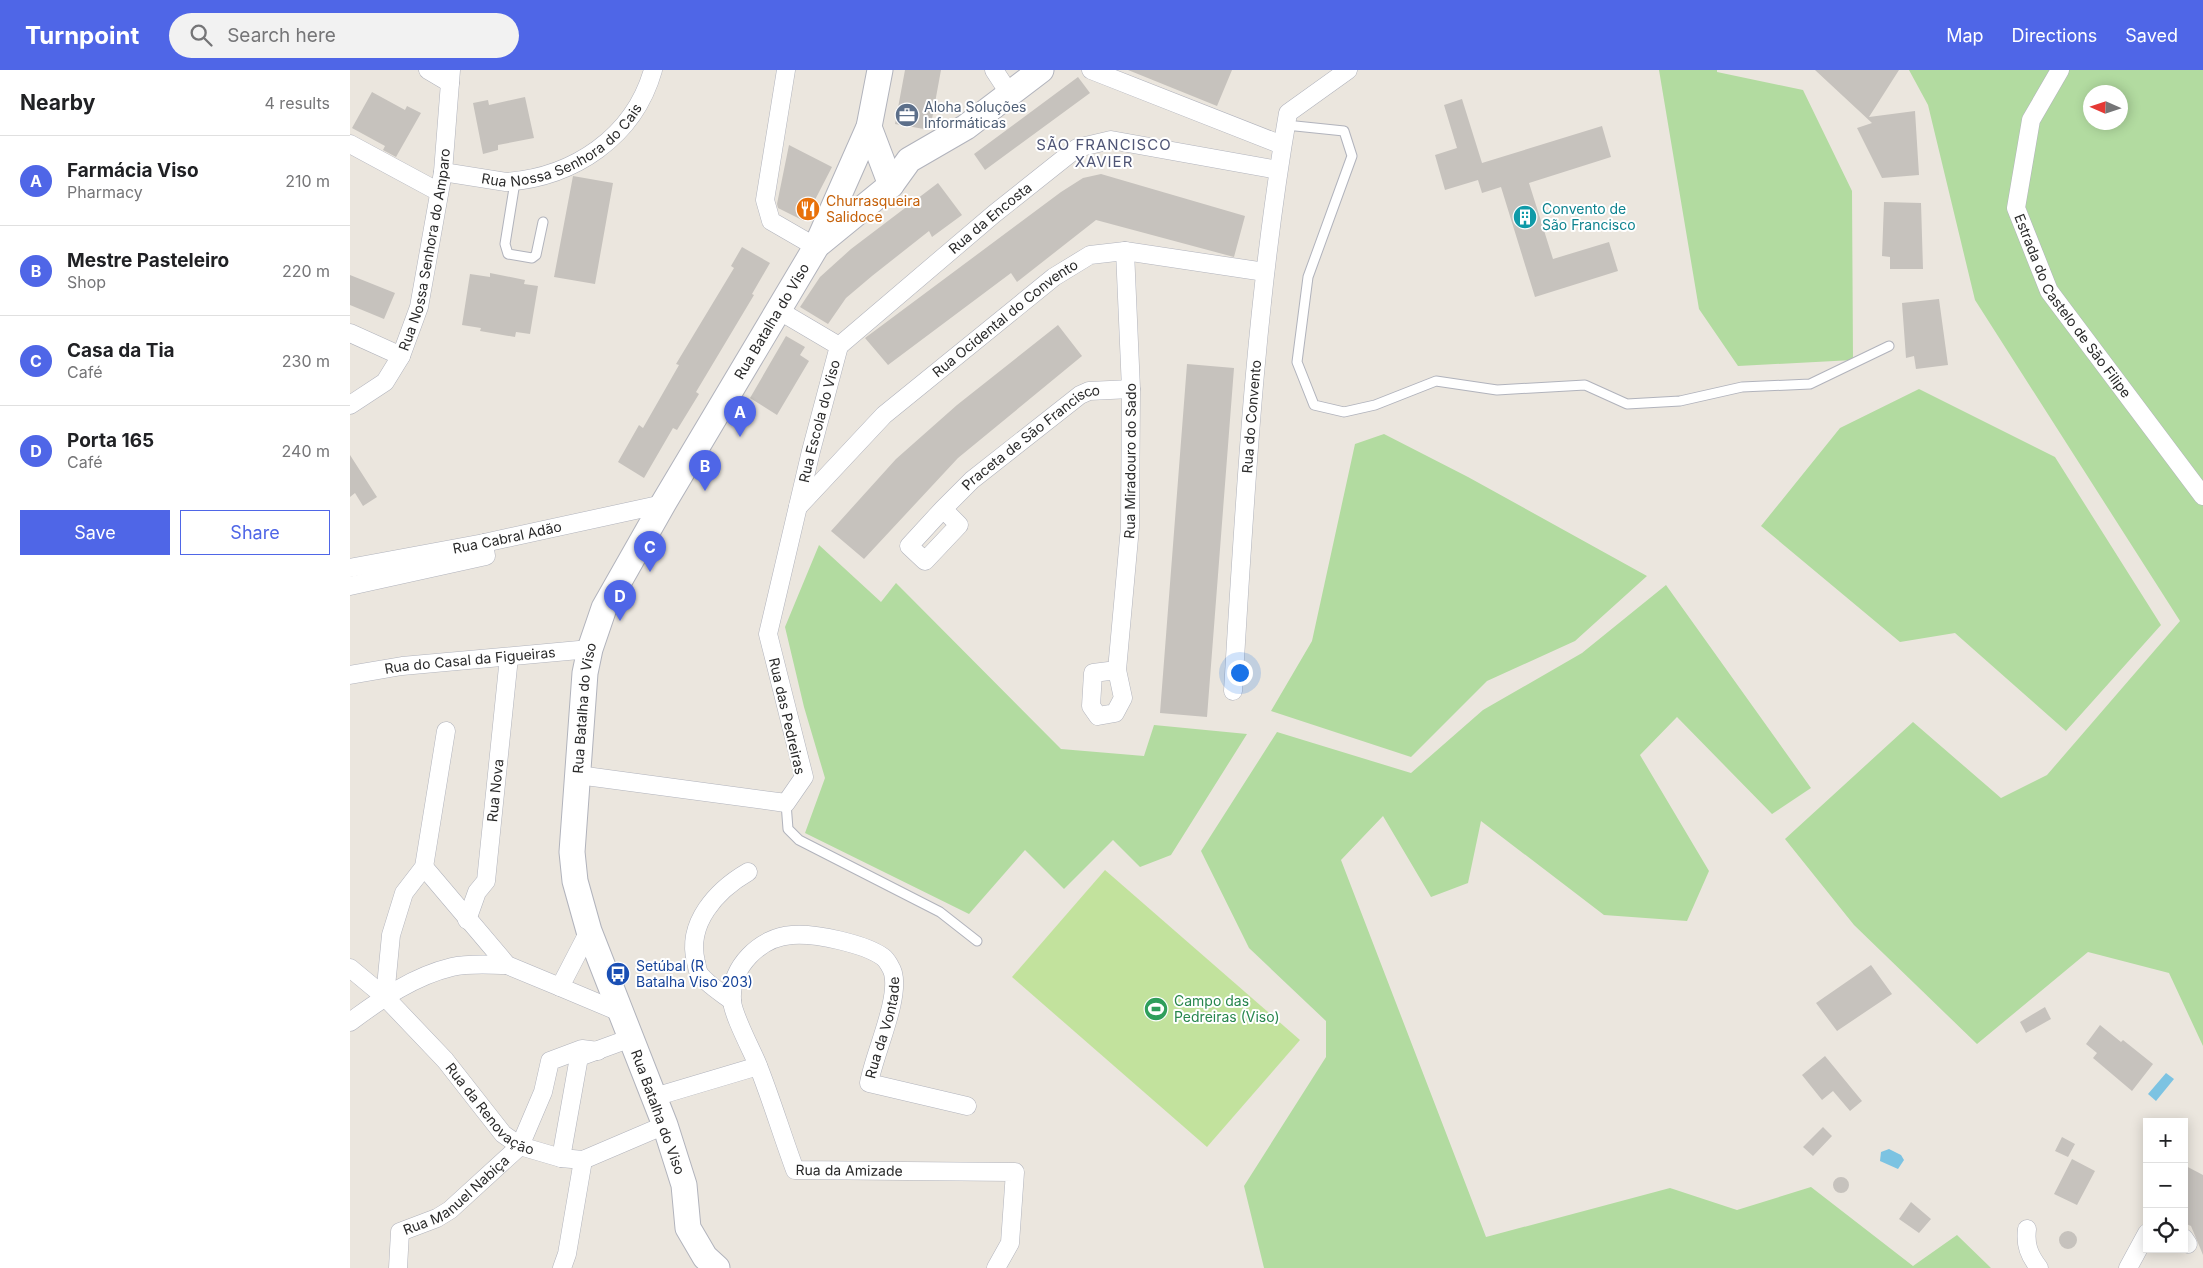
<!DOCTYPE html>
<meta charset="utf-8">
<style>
body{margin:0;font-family:Inter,sans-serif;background:#f2f2f2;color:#202124}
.controls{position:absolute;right:15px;bottom:15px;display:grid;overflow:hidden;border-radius:0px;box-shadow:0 2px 12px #0003}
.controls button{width:45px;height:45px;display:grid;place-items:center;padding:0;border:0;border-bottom:1px solid #e0e0e0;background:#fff;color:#202124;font:25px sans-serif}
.compass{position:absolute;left:1733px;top:15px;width:45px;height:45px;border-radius:50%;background:#fff;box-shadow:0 2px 12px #0003;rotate:273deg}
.you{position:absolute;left:889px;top:602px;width:18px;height:18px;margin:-12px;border:4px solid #fff;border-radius:50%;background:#1a73e8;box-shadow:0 0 0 8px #1a73e833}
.badge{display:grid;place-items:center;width:32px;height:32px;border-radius:50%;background:#4f66e7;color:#fff;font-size:16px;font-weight:700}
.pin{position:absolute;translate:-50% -41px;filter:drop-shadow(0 1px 2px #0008)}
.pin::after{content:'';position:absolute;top:26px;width:18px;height:15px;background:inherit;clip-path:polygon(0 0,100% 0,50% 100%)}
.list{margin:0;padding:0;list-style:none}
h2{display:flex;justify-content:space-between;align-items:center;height:65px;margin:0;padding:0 20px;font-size:21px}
h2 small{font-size:16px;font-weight:400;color:#757577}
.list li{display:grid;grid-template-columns:32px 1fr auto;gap:15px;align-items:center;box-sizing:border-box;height:90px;padding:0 20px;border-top:1px solid #e0e0e0}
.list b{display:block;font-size:19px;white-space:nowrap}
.list p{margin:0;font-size:16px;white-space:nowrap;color:#757577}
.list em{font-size:16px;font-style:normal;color:#757577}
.actions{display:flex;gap:10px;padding:15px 20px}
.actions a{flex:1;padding:11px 0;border:1px solid #4f66e7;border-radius:0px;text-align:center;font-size:18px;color:#4f66e7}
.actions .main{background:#4f66e7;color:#fff}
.icon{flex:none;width:28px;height:28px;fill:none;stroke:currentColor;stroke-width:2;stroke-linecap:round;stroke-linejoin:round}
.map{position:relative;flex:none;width:1853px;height:1198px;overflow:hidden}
header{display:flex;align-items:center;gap:30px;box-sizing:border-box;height:70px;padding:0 25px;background:#4f66e7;color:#fff}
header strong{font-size:24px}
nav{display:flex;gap:28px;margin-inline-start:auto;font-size:18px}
.search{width:350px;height:45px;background:#f2f2f2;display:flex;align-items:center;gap:12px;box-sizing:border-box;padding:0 18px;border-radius:28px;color:#757577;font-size:19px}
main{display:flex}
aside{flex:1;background:#fff}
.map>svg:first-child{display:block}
</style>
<header>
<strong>Turnpoint</strong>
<div class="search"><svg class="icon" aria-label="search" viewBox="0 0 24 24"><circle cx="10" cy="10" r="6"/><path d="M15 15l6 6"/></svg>Search here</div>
<nav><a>Map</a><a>Directions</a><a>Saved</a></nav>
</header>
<main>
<aside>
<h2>Nearby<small>4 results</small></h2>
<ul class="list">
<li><span class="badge">A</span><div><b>Farmácia Viso</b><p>Pharmacy</p></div><em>210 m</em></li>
<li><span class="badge">B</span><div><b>Mestre Pasteleiro</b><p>Shop</p></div><em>220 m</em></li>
<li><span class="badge">C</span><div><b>Casa da Tia</b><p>Café</p></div><em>230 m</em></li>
<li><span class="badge">D</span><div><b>Porta 165</b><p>Café</p></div><em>240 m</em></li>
</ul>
<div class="actions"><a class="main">Save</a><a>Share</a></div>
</aside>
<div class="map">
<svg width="1853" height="1198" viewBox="0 0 1853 1198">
<rect width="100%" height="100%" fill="#ebe6de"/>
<!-- green -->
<path fill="#b2dba0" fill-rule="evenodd" d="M 1309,0 L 1367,0 L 1367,2 L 1453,20 L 1502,121 L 1503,290 L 1388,296 L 1349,239 Z
M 1559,0 L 1853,0 L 1853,976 L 1819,903 L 1738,882 L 1627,974 L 1504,855 L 1435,769 L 1563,652 L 1651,728 L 1697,705 L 1830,551 L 1625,230 L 1578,35 ZM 1740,22 L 1770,22 L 1770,52 L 1740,52 Z
M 1569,319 L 1705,387 L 1811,555 L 1716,661 L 1605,563 L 1550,572 L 1411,456 L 1490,358 Z
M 1034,364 L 1118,407 L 1297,506 L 1225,571 L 1137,611 L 1061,687 L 921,641 L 962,571 L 1005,374 Z
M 469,475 L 531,532 L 546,513 L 711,679 L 794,686 L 804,655 L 897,664 L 821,785 L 790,797 L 763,770 L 714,819 L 675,780 L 619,844 L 455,763 L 475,708 L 454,637 L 435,557 Z
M 1316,515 L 1461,718 L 1422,744 L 1327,647 L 1290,685 L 1359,801 L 1337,851 L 1254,845 L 1131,751 L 1118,813 L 1081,827 L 1033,746 L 991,790 L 1136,1167 L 1320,1118 L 1387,1140 L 1461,1117 L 1563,1196 L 1607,1165 L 1641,1198 L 914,1198 L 894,1116 L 976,987 L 976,951 L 899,878 L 851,781 L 927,662 L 1061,703 L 1133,640 L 1232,583 Z"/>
<!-- pitch -->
<path fill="#c2e29d" d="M 755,800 L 950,970 L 857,1077 L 662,907 Z"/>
<!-- water -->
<path fill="#7cc3e2" d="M 1816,1003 L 1824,1009 L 1806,1031 L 1798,1024 Z
M 1539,1079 L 1551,1085 L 1554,1090 L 1548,1099 L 1530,1091 L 1531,1082 Z"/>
<!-- building -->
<path fill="#c6c2bd" d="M 555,0 L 591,0 L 580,60 L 545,54 Z
M 778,0 L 882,0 L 867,36 Z
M 1465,0 L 1549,0 L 1519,47 L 1565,41 L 1569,105 L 1532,108 L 1507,58 L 1522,53 Z
M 728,7 L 740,23 L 635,100 L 624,84 Z
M 22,22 L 55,40 L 57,36 L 71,43 L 46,87 L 33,80 L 35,76 L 2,58 Z
M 175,27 L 184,68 L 148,75 L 148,80 L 133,84 L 123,33 L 138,30 L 139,35 Z
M 1112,29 L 1132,93 L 1252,56 L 1261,87 L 1179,113 L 1203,189 L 1259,172 L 1268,201 L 1185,227 L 1151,117 L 1132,123 L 1128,110 L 1095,120 L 1085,85 L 1107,78 L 1094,35 Z
M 439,75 L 482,97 L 454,151 L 428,138 L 427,134 Z
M 751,104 L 895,146 L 884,187 L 746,150 L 667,212 L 661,203 L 538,295 L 515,268 L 711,122 L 733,108 Z
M 223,106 L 263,113 L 245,214 L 204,207 Z
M 588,113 L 612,145 L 582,167 L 579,161 L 522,206 L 496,228 L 478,254 L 450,237 L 470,207 L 501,179 Z
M 1534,132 L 1571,133 L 1573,199 L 1540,199 L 1540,187 L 1532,186 Z
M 392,177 L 420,193 L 402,224 L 404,225 L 346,322 L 349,324 L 327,360 L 323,358 L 294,408 L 268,392 L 289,355 L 293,358 L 329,295 L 326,294 L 384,198 L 381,196 Z
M 140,203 L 175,210 L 174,214 L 188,216 L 180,264 L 166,262 L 165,267 L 130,261 L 131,258 L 112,255 L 120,204 L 140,207 Z
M 0,205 L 45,223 L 34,249 L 0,235 Z
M 1589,229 L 1598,295 L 1566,299 L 1564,286 L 1556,288 L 1552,233 Z
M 708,255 L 732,286 L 608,388 L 514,489 L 481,461 L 546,389 L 607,335 Z
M 436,266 L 455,277 L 450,285 L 459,291 L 427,345 L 400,328 Z
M 837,294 L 884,298 L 857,647 L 810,643 Z
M 0,385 L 27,427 L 13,436 L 5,423 L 0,427 Z
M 1521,895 L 1542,924 L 1487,961 L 1466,933 Z
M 1695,937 L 1701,949 L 1676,963 L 1670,952 Z
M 1750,955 L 1771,972 L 1773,970 L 1803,994 L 1782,1021 L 1743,988 L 1747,983 L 1736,974 Z
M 1475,986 L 1512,1031 L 1500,1041 L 1483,1021 L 1472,1030 L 1452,1005 Z
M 1473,1057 L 1482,1066 L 1463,1086 L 1453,1077 Z
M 1712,1067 L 1725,1074 L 1718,1087 L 1705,1081 Z
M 1722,1089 L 1745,1101 L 1727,1135 L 1704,1124 Z
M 1834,1095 L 1853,1105 L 1853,1185 L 1841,1156 L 1834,1153 Z
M1483 1115a8 8 0 1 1 16 0a8 8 0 1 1-16 0Z
M 1561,1132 L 1581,1149 L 1569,1163 L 1549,1149 Z
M1709 1170a9 9 0 1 1 18 0a9 9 0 1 1-18 0Z"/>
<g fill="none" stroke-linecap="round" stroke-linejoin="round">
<!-- lane casing -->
<g stroke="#b1b3bc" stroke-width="11">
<path id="lane" d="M 936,55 L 994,61 L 1002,86 L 958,207 L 947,292 L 964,335 L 994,342 L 1025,335 L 1086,311 L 1147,320 L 1235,315 L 1277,334 L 1330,331 L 1392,317 L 1460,314 L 1539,276
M 165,112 L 155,174 L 158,184 L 182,188 L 186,185 L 193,152
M 436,733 L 438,759 L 449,770 L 590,842 L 627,871"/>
</g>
<!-- street casing -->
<g stroke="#b1b3bc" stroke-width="19">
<g id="street">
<path d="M 78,0 L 100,13"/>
<path d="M 436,0 L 415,130 L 421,151 L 466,177"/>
<path d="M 644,0 L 659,23"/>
<path d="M 741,0 L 932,75"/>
<path id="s1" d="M 1710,0 L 1681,50 L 1666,138 L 1699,221 L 1853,426"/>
<path d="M 0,74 L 89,122"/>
<path id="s2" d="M 93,102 L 156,112 C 224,107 284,67 303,0"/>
<path d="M 0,263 L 51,286"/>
<path id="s3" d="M 489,276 L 644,144 L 727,78 L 761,70 L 928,100"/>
<path id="s4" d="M 0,335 L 35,312 L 51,286 L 69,237 L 93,102 L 101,0"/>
<path id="s5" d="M 448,437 L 534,345 L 704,207 L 740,185 L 775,181 L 915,202"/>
<path id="s6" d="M 593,439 L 559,476 L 575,491 L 609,455 L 593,439 L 622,410 L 730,325 L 739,321 L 781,319"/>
<path id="s7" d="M 0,498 L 134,473 L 313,434"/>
<path d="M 0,516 L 136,486 L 134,473"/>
<path id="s8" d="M 767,600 L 743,603 L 741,636 L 748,646 L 765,643 L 773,628 L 767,600 L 780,457 L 781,319 L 775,181"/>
<path id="s9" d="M 0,605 L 52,596 L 240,579"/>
<path id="s10" d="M 883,621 C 895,428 905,233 938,43 L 998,0"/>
<path id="s11" d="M 228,705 L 436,733 L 454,707 L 418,564 L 461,381 L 489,276 L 428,240"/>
<path d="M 74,797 L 157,895 L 210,917"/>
<path id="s12" d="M 117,850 L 127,822 L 136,811 L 159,587"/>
<path d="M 239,861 L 210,917 L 272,943"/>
<path id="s13" d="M 0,898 L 35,927 L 95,990 L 153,1064 L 170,1076 L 211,1088 L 233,1090 L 315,1055"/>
<path d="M 35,927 L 41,865 L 54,823 L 74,797 L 96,661"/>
<path d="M 382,931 C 373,924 354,912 349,903 C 347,900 347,895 346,892 C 336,853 367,820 398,802"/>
<path d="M 0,952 C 31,929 64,906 102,897 C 119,893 140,895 157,895"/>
<path d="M 304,1027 L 408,996"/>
<path id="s14" d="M 617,1036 L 519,1013 C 524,984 550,930 543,903 C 542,899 537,890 533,887 C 515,874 466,863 442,865 C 410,867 380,897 382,930 C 382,943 401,979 407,993 C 421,1028 432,1065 445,1100 L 665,1102 L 660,1173 L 646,1198"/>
<path d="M 211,1088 L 229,987 L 281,968"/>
<path d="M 1677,1159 C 1675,1175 1679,1185 1689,1198"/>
<path d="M 1834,1168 L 1838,1174"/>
<path id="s15" d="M 48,1198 L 50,1162 L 87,1148 L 100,1140 L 170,1076 L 193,1022 L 200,991 L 232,979 L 248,981"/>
<path d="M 212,1198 L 217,1184 L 233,1090"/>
<path d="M 1778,1198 L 1797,1163"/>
</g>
</g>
<!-- secondary casing -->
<g stroke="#b1b3bc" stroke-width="27">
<g id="secondary">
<path d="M 519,57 L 541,115"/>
<path d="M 470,173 L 541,115 L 559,90 L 616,57 L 691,0"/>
<path id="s16" d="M 367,1198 L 355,1187 L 338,1158 L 334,1115 L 315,1055 L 239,861 L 225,811 L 222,782 L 235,603 L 240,579 L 254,538 L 313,434 L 466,177 L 519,57 L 530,0"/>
</g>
</g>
<!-- lane -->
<use href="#lane" stroke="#fff" stroke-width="9"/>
<!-- street -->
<use href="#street" stroke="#fff" stroke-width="18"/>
<!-- secondary -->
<use href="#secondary" stroke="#fff" stroke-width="25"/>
</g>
<!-- icons -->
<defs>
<g id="office-disc" transform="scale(1.25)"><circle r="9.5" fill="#5c6f8a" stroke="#fff"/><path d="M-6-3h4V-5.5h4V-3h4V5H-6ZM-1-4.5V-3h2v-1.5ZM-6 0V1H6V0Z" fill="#fff"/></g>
<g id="restaurant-disc" transform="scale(1.25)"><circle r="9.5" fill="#e8710a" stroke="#fff"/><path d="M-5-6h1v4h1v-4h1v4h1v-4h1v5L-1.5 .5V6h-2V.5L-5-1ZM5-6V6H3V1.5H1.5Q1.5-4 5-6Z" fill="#fff"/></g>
<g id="building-disc" transform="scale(1.25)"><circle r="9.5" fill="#0f9aa8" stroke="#fff"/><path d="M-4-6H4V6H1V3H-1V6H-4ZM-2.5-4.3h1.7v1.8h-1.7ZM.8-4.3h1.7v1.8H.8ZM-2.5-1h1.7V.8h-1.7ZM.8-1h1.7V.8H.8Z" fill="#fff"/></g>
<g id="bus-disc" transform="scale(1.25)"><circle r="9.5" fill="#1a4fb4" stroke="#fff"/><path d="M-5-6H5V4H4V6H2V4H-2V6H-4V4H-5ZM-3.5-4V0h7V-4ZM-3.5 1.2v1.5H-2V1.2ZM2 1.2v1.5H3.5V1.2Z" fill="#fff"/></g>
<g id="stadium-disc" transform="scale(1.25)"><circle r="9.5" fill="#2e9e5b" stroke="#fff"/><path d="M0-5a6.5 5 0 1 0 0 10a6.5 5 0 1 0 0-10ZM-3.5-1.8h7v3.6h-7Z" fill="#fff"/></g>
</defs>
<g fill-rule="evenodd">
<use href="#office-disc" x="557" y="45"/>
<use href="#restaurant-disc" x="458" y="139"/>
<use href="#building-disc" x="1175" y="147"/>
<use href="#bus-disc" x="268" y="904"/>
<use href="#stadium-disc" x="806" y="939"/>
</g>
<g text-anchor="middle" stroke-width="4" stroke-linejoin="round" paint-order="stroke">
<!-- service labels -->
<g font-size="14" fill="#4e5e75" stroke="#fff" text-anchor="start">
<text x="574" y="42">Aloha Soluções<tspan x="574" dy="16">Informáticas</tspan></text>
</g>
<!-- street labels -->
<g font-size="14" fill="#2a2a2a" stroke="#fff">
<text dy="5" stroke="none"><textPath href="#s2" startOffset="131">Rua Nossa Senhora do Cais</textPath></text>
<text dy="5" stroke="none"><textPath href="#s3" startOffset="198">Rua da Encosta</textPath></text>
<text dy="5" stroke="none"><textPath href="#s4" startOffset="182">Rua Nossa Senhora do Amparo</textPath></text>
<text dy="5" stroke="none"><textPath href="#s1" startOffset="261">Estrada do Castelo de São Filipe</textPath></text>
<text dy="5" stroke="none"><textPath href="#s5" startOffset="281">Rua Ocidental do Convento</textPath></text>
<text dy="5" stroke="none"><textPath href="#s16" startOffset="1025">Rua Batalha do Viso</textPath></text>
<text dy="5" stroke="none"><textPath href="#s10" startOffset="275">Rua do Convento</textPath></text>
<text dy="5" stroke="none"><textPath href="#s11" startOffset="608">Rua Escola do Viso</textPath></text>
<text dy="5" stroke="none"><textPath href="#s6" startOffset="259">Praceta de São Francisco</textPath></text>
<text dy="5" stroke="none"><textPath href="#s8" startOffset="342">Rua Miradouro do Sado</textPath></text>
<text dy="5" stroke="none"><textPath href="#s7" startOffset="160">Rua Cabral Adão</textPath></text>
<text dy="5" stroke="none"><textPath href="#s9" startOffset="121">Rua do Casal da Figueiras</textPath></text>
<text dy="5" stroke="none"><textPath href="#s16" startOffset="590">Rua Batalha do Viso</textPath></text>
<text transform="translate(437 646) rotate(77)" y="5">Rua das Pedreiras</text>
<text dy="5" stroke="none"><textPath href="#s12" startOffset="135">Rua Nova</textPath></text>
<text dy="5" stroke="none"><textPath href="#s14" startOffset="158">Rua da Vontade</textPath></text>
<text dy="5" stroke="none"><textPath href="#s13" startOffset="200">Rua da Renovação</textPath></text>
<text transform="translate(308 1042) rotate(70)" y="5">Rua Batalha do Viso</text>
<text dy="5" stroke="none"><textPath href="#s14" startOffset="661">Rua da Amizade</textPath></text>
<text dy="5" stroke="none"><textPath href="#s15" startOffset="104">Rua Manuel Nabiça</textPath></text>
</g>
<!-- food labels -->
<g font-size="14" fill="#c56008" stroke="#fff" text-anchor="start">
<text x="476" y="136">Churrasqueira<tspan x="476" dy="16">Salidoce</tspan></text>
</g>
<!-- culture labels -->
<g font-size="14" fill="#0d838f" stroke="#fff" text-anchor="start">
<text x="1192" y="144">Convento de<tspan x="1192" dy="16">São Francisco</tspan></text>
</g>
<!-- transit labels -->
<g font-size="14" fill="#164399" stroke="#fff" text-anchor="start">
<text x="286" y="901">Setúbal (R<tspan x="286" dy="16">Batalha Viso 203)</tspan></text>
</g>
<!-- leisure labels -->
<g font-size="14" fill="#27864d" stroke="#fff" text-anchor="start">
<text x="824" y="936">Campo das<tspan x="824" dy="16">Pedreiras (Viso)</tspan></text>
</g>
<!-- neighbourhood labels -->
<g font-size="15" letter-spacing="1" fill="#4f5576" stroke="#fff">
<text x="754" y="80">SÃO FRANCISCO<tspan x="754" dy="17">XAVIER</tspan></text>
</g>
</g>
</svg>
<div class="controls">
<button>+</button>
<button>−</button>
<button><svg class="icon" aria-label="locate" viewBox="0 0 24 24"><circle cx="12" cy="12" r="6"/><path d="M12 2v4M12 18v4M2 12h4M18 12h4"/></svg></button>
</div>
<svg class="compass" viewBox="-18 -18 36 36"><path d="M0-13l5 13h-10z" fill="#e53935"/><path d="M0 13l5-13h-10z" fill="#757577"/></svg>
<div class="you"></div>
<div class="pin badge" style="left:390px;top:367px">A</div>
<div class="pin badge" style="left:355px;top:421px">B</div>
<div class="pin badge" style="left:300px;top:502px">C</div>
<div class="pin badge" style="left:270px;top:551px">D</div>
</div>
</main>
